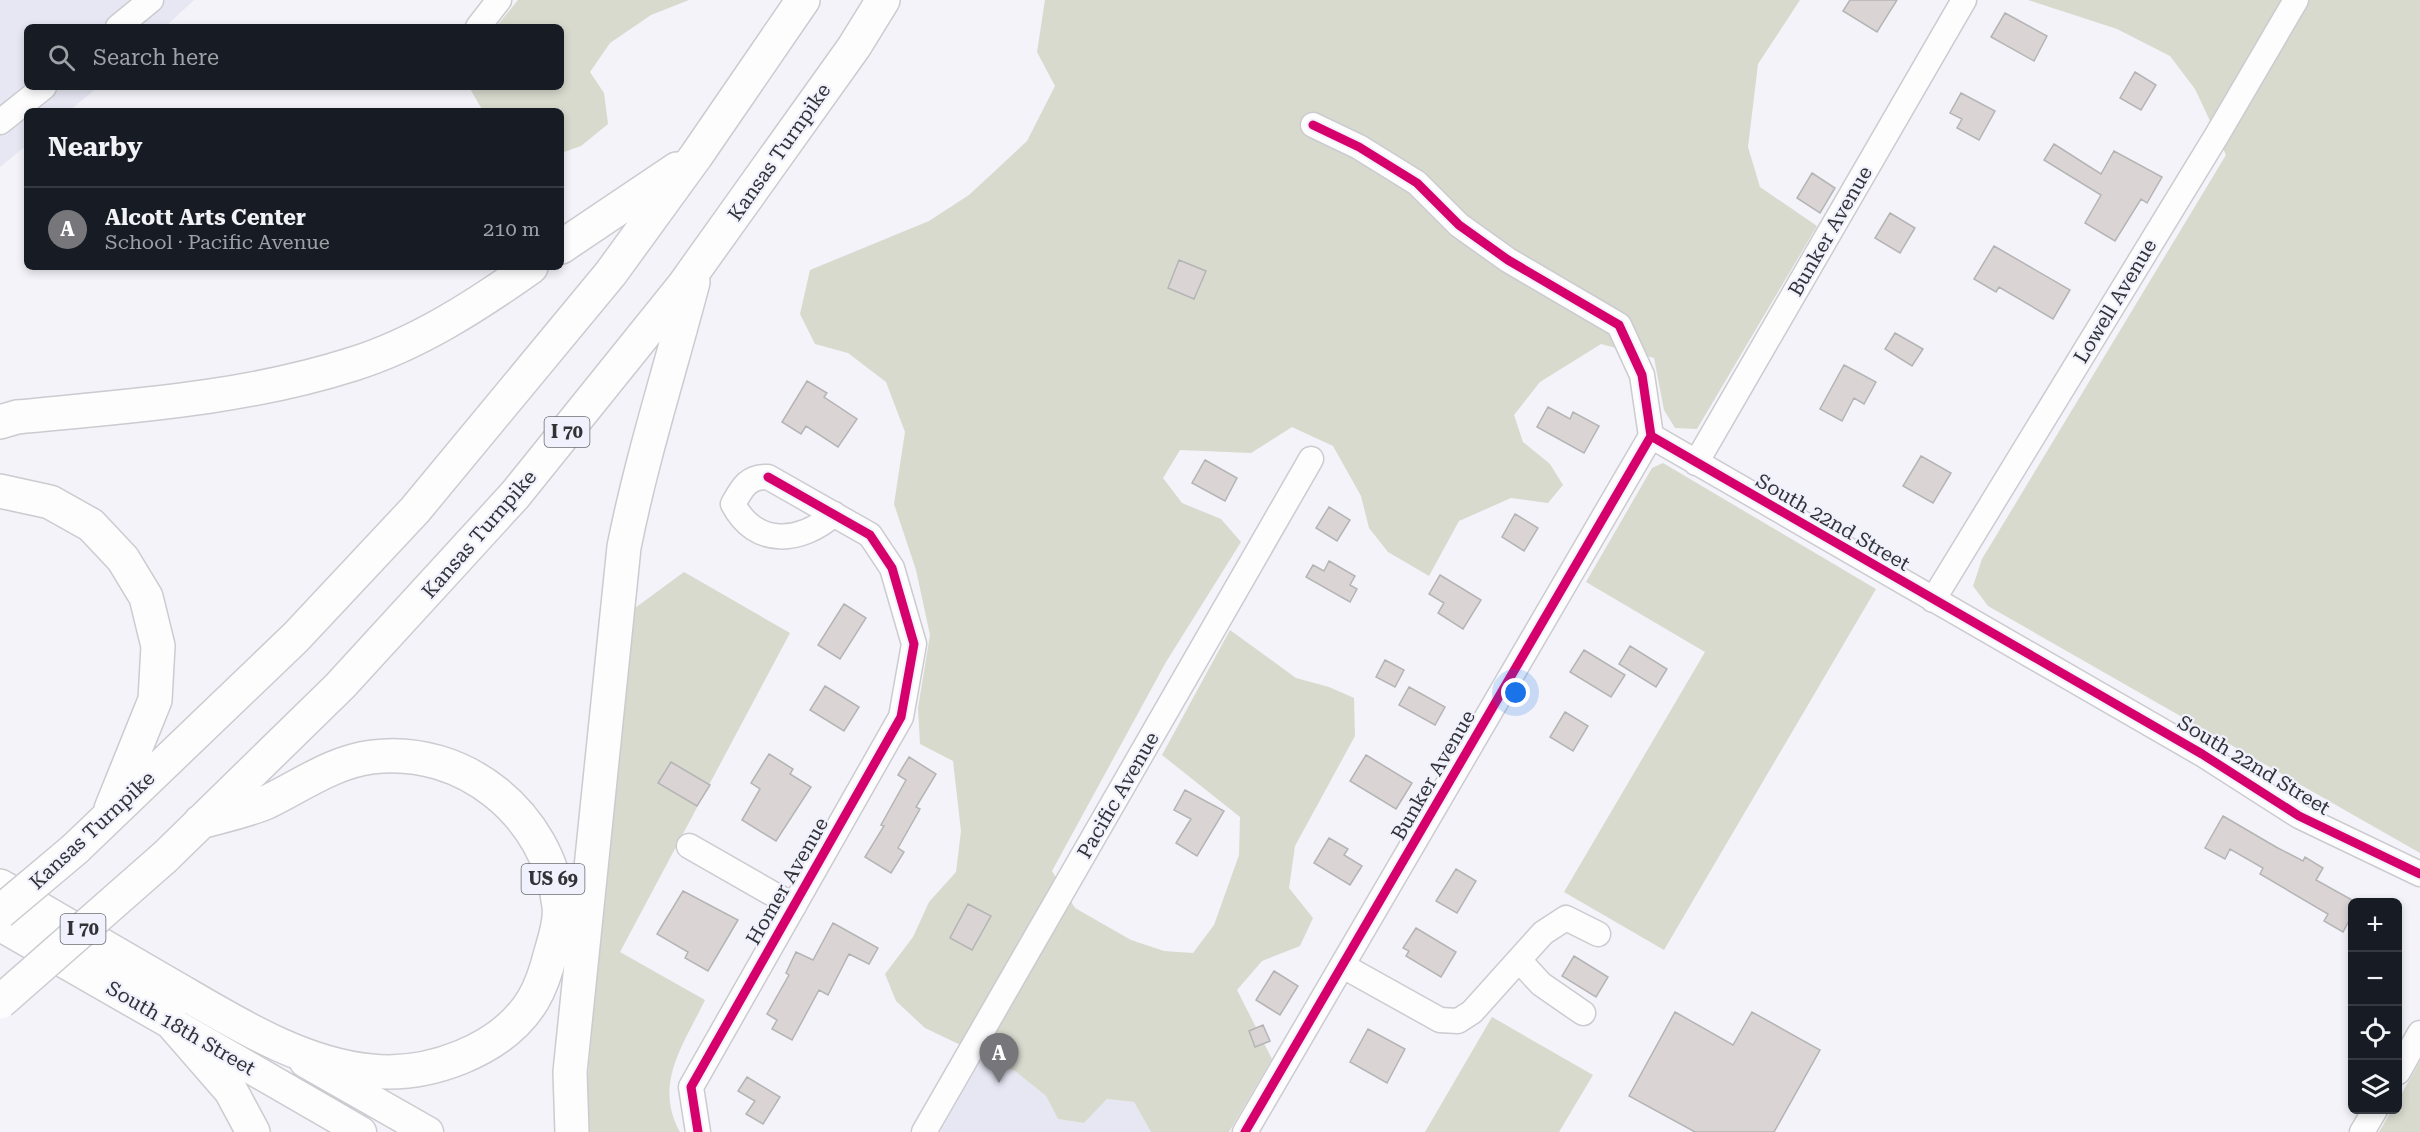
<!DOCTYPE html>
<meta charset="utf-8">
<style>
body{margin:0;font-family:"Roboto Serif",serif;background:#242831;color:#f1f3f6}
.controls{position:absolute;right:18px;bottom:18px;display:grid;overflow:hidden;border-radius:9px;box-shadow:0 3px 9px #0003}
.controls button{width:54px;height:54px;display:grid;place-items:center;padding:0;border:0;border-bottom:2px solid #363941;background:#171b24;color:#f1f3f6;font:30px sans-serif}
.you{position:absolute;left:1516px;top:693px;width:21px;height:21px;margin:-15px;border:4px solid #fff;border-radius:50%;background:#1a73e8;box-shadow:0 0 0 9px #1a73e833}
.badge{display:grid;place-items:center;width:39px;height:39px;border-radius:50%;background:#76767b;color:#fff;font-size:20px;font-weight:700}
.pin{position:absolute;translate:-50% -50px;filter:drop-shadow(0 2px 3px #0008)}
.pin::after{content:'';position:absolute;top:32px;width:21px;height:18px;background:inherit;clip-path:polygon(0 0,100% 0,50% 100%)}
.list{margin:0;padding:0;list-style:none}
h2{display:flex;justify-content:space-between;align-items:center;height:78px;margin:0;padding:0 24px;font-size:26px}
h2 small{font-size:20px;font-weight:400;color:#9ea1a6}
.list li{display:grid;grid-template-columns:39px 1fr auto;gap:18px;align-items:center;box-sizing:border-box;height:84px;padding:0 24px;border-top:2px solid #363941}
.list b{display:block;font-size:22px;white-space:nowrap}
.list p{margin:0;font-size:20px;white-space:nowrap;color:#9ea1a6}
.list em{font-size:20px;font-style:normal;color:#9ea1a6}
.icon{flex:none;width:33px;height:33px;fill:none;stroke:currentColor;stroke-width:2;stroke-linecap:round;stroke-linejoin:round}
.map{position:relative;flex:none;width:2420px;height:1132px;overflow:hidden}
.search{position:absolute;background:#171b24;box-shadow:0 3px 9px #0003;left:24px;top:24px;width:540px;height:66px;display:flex;align-items:center;gap:15px;box-sizing:border-box;padding:0 21px;border-radius:9px;color:#9ea1a6;font-size:22px}
.panel{position:absolute;background:#171b24;box-shadow:0 3px 9px #0003;left:24px;top:108px;width:540px;height:162px;border-radius:9px}
.map>svg:first-child{display:block}
</style>
<div class="map">
<svg width="2420" height="1132" viewBox="0 0 2420 1132">
<rect width="100%" height="100%" fill="#f3f3f9"/>
<!-- built -->
<path fill="#e6e7f3" d="M 0,0 L 194,0 L 165,27 L 27,27 L 27,87 L 98,87 L 69,111 L 27,111 L 27,145 L 0,167 Z
M 984,1055 L 1015,1071 L 1046,1096 L 1058,1119 L 1084,1123 L 1107,1099 L 1134,1102 L 1151,1132 L 940,1132 Z"/>
<!-- green -->
<path fill="#d8dace" d="M 518,0 L 689,0 L 651,15 L 610,43 L 590,72 L 604,93 L 608,124 L 581,146 L 561,153 L 561,111 L 483,111 L 469,87 L 561,87 L 561,27 L 496,27 Z
M 1045,0 L 1800,0 L 1758,64 L 1748,147 L 1760,187 L 1817,226 L 1697,429 L 1675,428 L 1664,410 L 1654,358 L 1601,344 L 1540,382 L 1514,415 L 1523,442 L 1550,464 L 1563,485 L 1548,503 L 1511,498 L 1459,521 L 1429,576 L 1388,552 L 1369,528 L 1361,496 L 1333,446 L 1292,427 L 1251,453 L 1180,450 L 1163,478 L 1182,503 L 1221,519 L 1241,542 L 1166,662 L 1052,871 L 1075,908 L 1131,940 L 1164,951 L 1193,953 L 1214,925 L 1239,855 L 1240,817 L 1162,755 L 1230,630 L 1296,678 L 1329,687 L 1354,698 L 1355,736 L 1295,846 L 1289,888 L 1313,918 L 1300,946 L 1262,961 L 1237,990 L 1272,1059 L 1229,1132 L 1151,1132 L 1134,1102 L 1107,1099 L 1084,1123 L 1058,1119 L 1046,1096 L 1015,1071 L 925,1028 L 896,1001 L 885,974 L 913,937 L 929,902 L 956,872 L 961,831 L 953,761 L 920,744 L 918,708 L 930,635 L 916,570 L 894,504 L 905,432 L 886,382 L 848,353 L 815,344 L 800,314 L 810,270 L 929,221 L 969,195 L 1027,141 L 1055,86 L 1037,52 Z
M 2028,0 L 2420,0 L 2420,853 L 1988,606 L 1973,586 L 1982,559 L 2226,155 L 2195,89 L 2170,56 L 2117,29 Z
M 1663,463 L 1876,589 L 1664,950 L 1564,892 L 1705,652 L 1586,582 L 1652,468 Z
M 684,572 L 790,633 L 620,952 L 705,1000 C 684,1044 653,1084 680,1132 L 588,1132 L 585,1111 L 608,832 L 635,608 Z
M 1492,1017 L 1593,1075 L 1559,1132 L 1425,1132 Z
M 2420,1061 L 2420,1132 L 2379,1132 L 2392,1110 L 2398,1110 L 2398,1100 Z"/>
<!-- building -->
<path fill="#dad5d4" stroke="#b5b4b5" stroke-width="1.5" d="M 1850,0 L 1897,0 L 1877,32 L 1843,11 Z
M 2005,13 L 2047,36 L 2034,61 L 1991,37 Z
M 2135,72 L 2156,85 L 2141,110 L 2120,98 Z
M 1961,93 L 1995,111 L 1979,140 L 1957,128 L 1962,119 L 1950,113 Z
M 2054,144 L 2101,174 L 2114,151 L 2162,177 L 2147,203 L 2141,199 L 2115,241 L 2085,223 L 2101,195 L 2044,160 Z
M 1812,173 L 1835,188 L 1820,213 L 1797,198 Z
M 1890,213 L 1915,228 L 1900,253 L 1875,238 Z
M 1994,246 L 2070,290 L 2053,319 L 1999,287 L 1996,292 L 1974,279 Z
M 1179,260 L 1206,271 L 1194,299 L 1168,288 Z
M 1895,333 L 1923,349 L 1912,366 L 1885,349 Z
M 1844,365 L 1876,382 L 1864,404 L 1854,398 L 1842,421 L 1820,409 Z
M 807,381 L 827,393 L 824,397 L 857,419 L 838,447 L 806,426 L 801,434 L 782,422 Z
M 1548,407 L 1570,419 L 1573,412 L 1599,426 L 1584,453 L 1537,427 Z
M 1921,456 L 1951,473 L 1933,503 L 1903,486 Z
M 1205,460 L 1237,478 L 1225,501 L 1192,483 Z
M 1329,507 L 1350,520 L 1337,541 L 1316,528 Z
M 1515,514 L 1538,528 L 1524,551 L 1502,537 Z
M 1329,561 L 1355,576 L 1350,585 L 1357,589 L 1350,602 L 1306,577 L 1313,565 L 1324,571 Z
M 1440,575 L 1481,600 L 1463,629 L 1438,613 L 1444,603 L 1429,594 Z
M 844,604 L 866,618 L 840,659 L 818,645 Z
M 1630,646 L 1667,669 L 1656,687 L 1619,664 Z
M 1584,650 L 1625,675 L 1611,697 L 1570,672 Z
M 1385,660 L 1404,670 L 1395,687 L 1376,677 Z
M 825,686 L 859,707 L 844,731 L 810,710 Z
M 1409,687 L 1445,707 L 1435,725 L 1399,705 Z
M 1565,712 L 1588,726 L 1573,751 L 1550,737 Z
M 769,754 L 793,769 L 790,774 L 811,787 L 776,841 L 742,820 L 760,789 L 751,783 Z
M 1366,755 L 1412,783 L 1396,809 L 1350,781 Z
M 909,757 L 936,774 L 916,807 L 920,809 L 898,848 L 904,852 L 891,873 L 865,857 L 884,826 L 881,825 L 906,780 L 898,775 Z
M 671,762 L 710,785 L 697,806 L 658,783 Z
M 1185,790 L 1224,811 L 1197,856 L 1176,843 L 1191,819 L 1174,810 Z
M 2223,816 L 2276,847 L 2303,861 L 2305,857 L 2323,868 L 2316,880 L 2352,900 L 2352,915 L 2343,932 L 2324,921 L 2328,914 L 2260,874 L 2263,868 L 2230,849 L 2225,859 L 2205,848 Z
M 1329,838 L 1348,849 L 1344,855 L 1362,866 L 1350,885 L 1314,863 Z
M 1456,869 L 1476,881 L 1457,913 L 1436,901 Z
M 683,891 L 738,920 L 708,971 L 685,958 L 688,952 L 657,934 Z
M 968,904 L 991,916 L 972,950 L 950,938 Z
M 833,923 L 878,948 L 869,964 L 849,954 L 828,995 L 819,990 L 792,1040 L 772,1029 L 777,1020 L 767,1014 L 789,975 L 786,973 L 796,952 L 813,960 Z
M 1416,928 L 1456,952 L 1441,977 L 1406,956 L 1409,951 L 1403,948 Z
M 1574,956 L 1608,977 L 1596,997 L 1562,976 Z
M 1274,971 L 1298,986 L 1280,1015 L 1256,1000 Z
M 1675,1012 L 1733,1045 L 1752,1012 L 1820,1050 L 1774,1132 L 1695,1132 L 1629,1096 Z
M 1263,1025 L 1270,1041 L 1255,1047 L 1249,1031 Z
M 1368,1029 L 1405,1049 L 1387,1083 L 1350,1062 Z
M 747,1077 L 780,1097 L 763,1124 L 746,1114 L 755,1101 L 738,1091 Z"/>
<g fill="none" stroke-linecap="round" stroke-linejoin="round">
<!-- minor casing -->
<g stroke="#cbcbd0" stroke-width="27">
<path id="minor" d="M 118,27 L 151,0
M 478,27 L 499,0
M 0,122 L 44,87
M 1313,125 L 1359,147 L 1417,183 L 1459,225 L 1508,260 L 1619,325 L 1642,375 L 1651,436 L 2202,754 L 2299,816 L 2420,874
M 1696,463 L 1964,0
M 1933,600 L 2217,135 L 2296,0
M 689,846 L 794,906
M 1519,960 L 1541,984 L 1583,1013
M 1343,966 L 1440,1020 L 1458,1021 L 1472,1012 L 1543,933 L 1566,918 L 1598,934
M 2398,1072 L 2420,1033
M 698,1132 L 691,1087 L 901,717 L 914,644 L 892,568 L 870,535 L 768,477 C 748,476 742,488 733,504 C 756,548 801,543 834,514
M 924,1132 L 1311,459
M 1245,1132 L 1651,436
M 2362,1132 L 2375,1110"/>
</g>
<!-- major casing -->
<g stroke="#cbcbd0" stroke-width="33">
<path id="major" d="M 181,1028 L 361,1132
M 305,1062 L 428,1132"/>
</g>
<!-- highway casing -->
<g stroke="#cbcbd0" stroke-width="36">
<path id="highway" d="M 561,247 L 677,169
M 0,422 L 17,417 C 129,406 244,399 353,364 C 417,344 476,306 531,267
M 0,491 L 50,502 L 91,525 L 123,559 L 146,597 L 158,646 L 155,700 L 111,809
M 75,849 L 296,637 L 415,510 L 611,273 L 696,156 L 803,0
M 165,857 L 340,686 L 515,495 L 684,285 L 854,47 L 883,0
M 0,886 C 55,918 110,950 165,982 C 228,1018 297,1064 371,1071 C 428,1077 502,1051 533,1000 C 542,985 547,968 551,952 C 555,939 561,920 559,906 C 549,815 464,745 372,757 C 333,762 302,785 267,802 C 246,811 222,816 200,822
M 0,924 L 171,1022 L 231,1091 L 253,1132
M 572,1132 L 570,1072 L 624,547 C 642,457 670,370 693,282"/>
</g>
<!-- minor -->
<use href="#minor" stroke="#fdfdfe" stroke-width="24"/>
<!-- major -->
<use href="#major" stroke="#fdfdfe" stroke-width="30"/>
<!-- highway -->
<use href="#highway" stroke="#fdfdfe" stroke-width="33"/>
<!-- highway-bridge casing -->
<g stroke="#cbcbd0" stroke-width="36" stroke-linecap="butt">
<path id="highway-bridge" d="M 0,912 L 75,849
M 0,1002 L 165,857"/>
</g>
<!-- highway-bridge -->
<use href="#highway-bridge" stroke="#fdfdfe" stroke-width="33"/>
<!-- cycleway casing -->
<g stroke="#f0f1fc" stroke-width="13">
<path id="cycleway" d="M 1313,125 L 1359,147 L 1417,183 L 1459,225 L 1508,260 L 1619,325 L 1642,375 L 1651,436 L 2202,754 L 2299,816 L 2420,874
M 698,1132 L 691,1087 L 901,717 L 914,644 L 892,568 L 870,535 L 768,477
M 1245,1132 L 1651,436"/>
</g>
<!-- cycleway -->
<use href="#cycleway" stroke="#d6006c" stroke-width="9"/>
</g>
<g text-anchor="middle" stroke-width="4.5" stroke-linejoin="round" paint-order="stroke">
<!-- shield labels -->
<g fill="#f0f1fc" stroke="#6b6c72" stroke-width="1.5">
<rect x="544.5" y="417" width="45" height="30" rx="4.5"/>
<rect x="521.5" y="864" width="63" height="30" rx="4.5"/>
<rect x="60.5" y="914" width="45" height="30" rx="4.5"/>
</g>
<g font-size="18" font-weight="bold" fill="#323337">
<text x="567" y="438">I 70</text>
<text x="553" y="885">US 69</text>
<text x="83" y="935">I 70</text>
</g>
<!-- street labels -->
<g font-size="20" fill="#323337" stroke="#f0f1fc">
<text transform="translate(779 152) rotate(-55)" y="7">Kansas Turnpike</text>
<text transform="translate(1830 231) rotate(-60)" y="7">Bunker Avenue</text>
<text transform="translate(2115 301) rotate(-59)" y="7">Lowell Avenue</text>
<text transform="translate(1833 522) rotate(30)" y="7">South 22nd Street</text>
<text transform="translate(479 534) rotate(-49)" y="7">Kansas Turnpike</text>
<text transform="translate(2254 765) rotate(31)" y="7">South 22nd Street</text>
<text transform="translate(1433 775) rotate(-60)" y="7">Bunker Avenue</text>
<text transform="translate(1118 795) rotate(-60)" y="7">Pacific Avenue</text>
<text transform="translate(92 830) rotate(-43)" y="7">Kansas Turnpike</text>
<text transform="translate(787 881) rotate(-60)" y="7">Homer Avenue</text>
<text transform="translate(181 1028) rotate(30)" y="7">South 18th Street</text>
</g>
</g>
</svg>
<div class="controls">
<button>+</button>
<button>−</button>
<button><svg class="icon" aria-label="locate" viewBox="0 0 24 24"><circle cx="12" cy="12" r="6"/><path d="M12 2v4M12 18v4M2 12h4M18 12h4"/></svg></button>
<button><svg class="icon" aria-label="layers" viewBox="0 0 24 24"><path d="M12 4l9 5-9 5-9-5zM3 14l9 5 9-5"/></svg></button>
</div>
<div class="you"></div>
<div class="pin badge" style="left:999px;top:1083px">A</div>
<div class="search"><svg class="icon" aria-label="search" viewBox="0 0 24 24"><circle cx="10" cy="10" r="6"/><path d="M15 15l6 6"/></svg>Search here</div>
<section class="panel">
<h2>Nearby<small></small></h2>
<ul class="list">
<li><span class="badge">A</span><div><b>Alcott Arts Center</b><p>School · Pacific Avenue</p></div><em>210 m</em></li>
</ul>
</section>
</div>
